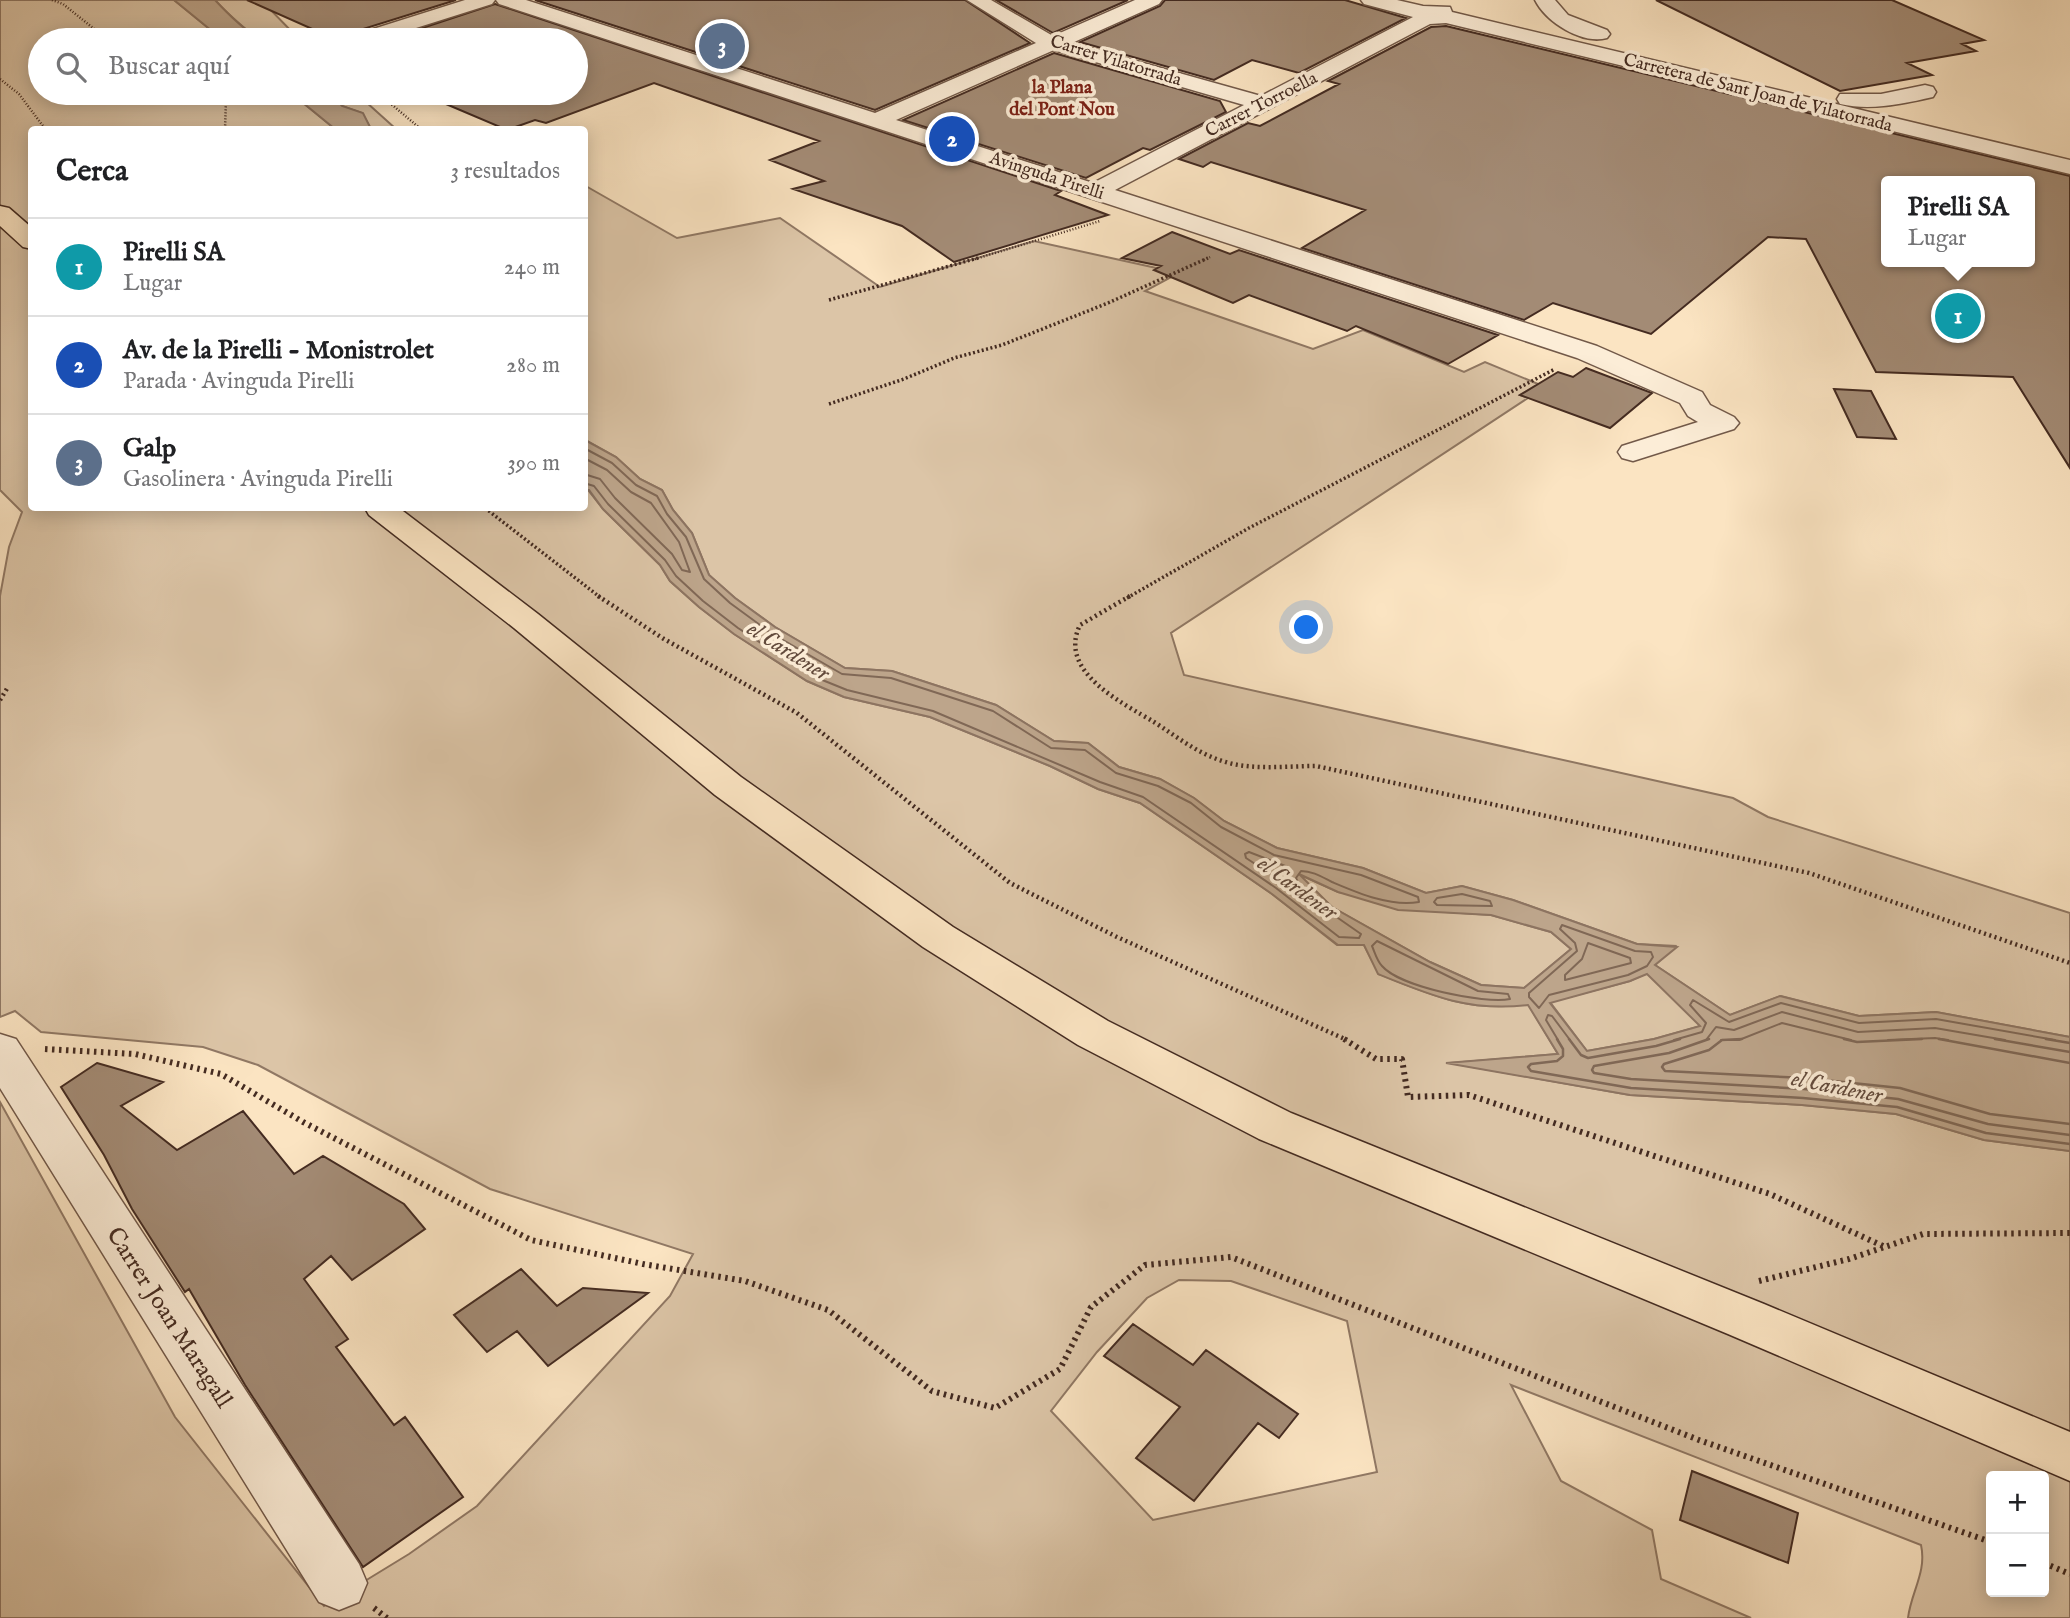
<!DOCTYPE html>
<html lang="es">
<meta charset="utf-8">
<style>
body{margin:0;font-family:"IM FELL English",serif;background:#f6f6f6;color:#202124}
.controls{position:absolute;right:21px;bottom:21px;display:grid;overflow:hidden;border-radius:7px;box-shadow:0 4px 18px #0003}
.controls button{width:63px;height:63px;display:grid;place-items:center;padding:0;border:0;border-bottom:2px solid #e0e0e0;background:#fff;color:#202124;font:35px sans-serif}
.you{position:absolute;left:1307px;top:628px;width:24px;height:24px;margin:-18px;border:5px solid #fff;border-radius:50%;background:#1a73e8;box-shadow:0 0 0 10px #1a73e833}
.badge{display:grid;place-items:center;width:46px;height:46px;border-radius:50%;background:#b45309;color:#fff;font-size:23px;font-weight:700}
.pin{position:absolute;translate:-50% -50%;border:4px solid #fff;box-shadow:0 2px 7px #0006}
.popup{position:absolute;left:1881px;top:176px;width:154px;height:91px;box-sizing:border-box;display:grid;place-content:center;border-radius:7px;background:#fff;filter:drop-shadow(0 2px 5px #0005);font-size:23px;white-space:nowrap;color:#757577}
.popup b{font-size:26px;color:#202124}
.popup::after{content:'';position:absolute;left:50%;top:100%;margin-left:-14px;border:14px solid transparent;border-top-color:#fff}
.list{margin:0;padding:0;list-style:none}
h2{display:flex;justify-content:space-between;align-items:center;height:91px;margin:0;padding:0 28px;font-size:30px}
h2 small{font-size:23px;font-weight:400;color:#757577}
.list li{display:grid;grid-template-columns:46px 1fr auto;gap:21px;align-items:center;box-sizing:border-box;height:98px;padding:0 28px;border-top:2px solid #e0e0e0}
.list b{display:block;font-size:26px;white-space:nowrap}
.list p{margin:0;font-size:23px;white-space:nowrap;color:#757577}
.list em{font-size:23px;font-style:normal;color:#757577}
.icon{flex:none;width:38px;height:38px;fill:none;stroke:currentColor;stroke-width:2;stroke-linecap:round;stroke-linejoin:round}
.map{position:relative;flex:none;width:2070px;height:1618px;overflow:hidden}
.search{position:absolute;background:#fff;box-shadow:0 4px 18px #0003;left:28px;top:28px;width:560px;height:77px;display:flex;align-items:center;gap:18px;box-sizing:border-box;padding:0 24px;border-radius:38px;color:#757577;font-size:26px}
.panel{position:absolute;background:#fff;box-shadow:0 4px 18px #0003;left:28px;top:126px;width:560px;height:385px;border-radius:7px}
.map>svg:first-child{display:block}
</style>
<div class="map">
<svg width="2070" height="1618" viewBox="0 0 2070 1618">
<rect width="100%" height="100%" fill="#fbe4c2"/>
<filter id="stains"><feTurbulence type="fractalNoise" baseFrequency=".00286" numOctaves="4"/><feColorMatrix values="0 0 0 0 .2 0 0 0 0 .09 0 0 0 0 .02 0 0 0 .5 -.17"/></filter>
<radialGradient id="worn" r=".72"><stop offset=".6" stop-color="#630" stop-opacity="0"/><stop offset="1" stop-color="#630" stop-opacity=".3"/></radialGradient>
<!-- green -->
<path fill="#dcc5a7" stroke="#907864" stroke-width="2" fill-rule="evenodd" d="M 0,0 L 174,0 L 223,40 L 40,40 L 40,93 L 291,93 L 335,129 L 32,130 L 32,508 L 584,508 L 585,490 L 588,490 L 603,509 L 660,565 L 670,581 L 699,607 L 734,634 L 807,681 L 844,697 L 930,717 L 1050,766 L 1098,789 L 1140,803 L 1272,894 L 1337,945 L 1364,945 L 1379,974 C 1431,995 1471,1013 1528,1004 L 1558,1054 L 1450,1063 L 1630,1095 L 1802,1105 L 1896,1114 L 1984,1140 L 2070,1151 L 2070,1618 L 1908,1618 C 1911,1592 1927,1572 1921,1545 L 1511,1385 L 1561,1481 L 1652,1530 L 1661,1579 L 1751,1618 L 0,1618 L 0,1102 L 175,1417 L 324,1606 L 409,1554 L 477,1506 L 670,1296 L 693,1254 L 490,1189 L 258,1065 L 203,1047 L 41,1032 L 15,1011 L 0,1017 L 0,596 L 9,547 L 22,512 L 0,490 ZM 1179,1280 L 1231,1281 L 1347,1321 L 1377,1472 L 1153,1520 L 1051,1411 L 1097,1352 L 1147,1298 ZM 1991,1476 L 2044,1476 L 2044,1592 L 1991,1592 Z
M 215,0 L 261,0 L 300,40 C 288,40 272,43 261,39 C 251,36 223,9 215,0 Z
M 331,93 L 356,93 L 396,129 L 371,129 L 362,113 L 342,106 Z
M 584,185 L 677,238 L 780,218 L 880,287 L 1034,241 L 1179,273 L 1145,291 L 1313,349 L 1363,330 L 1464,372 L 1485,362 L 1538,384 L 1520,395 L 1528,398 L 1171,633 L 1184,675 L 1733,798 L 1768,817 L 2070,913 L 2070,1037 L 1936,1012 L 1859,1016 L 1781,996 L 1730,1015 L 1655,965 L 1675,946 L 1637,944 L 1513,900 L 1462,886 L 1426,893 L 1363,868 L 1277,848 L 1224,821 L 1194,798 L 1160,779 L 1119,767 L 1088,743 L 1054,741 L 996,705 L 892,671 L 845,668 L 775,627 L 735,598 L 709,575 L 692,533 L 673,510 L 662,490 L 640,479 L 616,457 L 585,440 Z
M 1296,873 L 1338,892 L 1446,912 L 1491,915 L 1551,932 L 1571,949 L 1524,988 L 1481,985 L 1430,962 L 1332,907 Z
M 1647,973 L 1701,1026 L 1654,1039 L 1587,1051 L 1550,1002 L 1630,981 Z"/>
<!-- water -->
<path fill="#bda58b" stroke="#8d7461" stroke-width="2" fill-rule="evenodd" d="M 174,0 L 215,0 C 228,14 246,32 262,40 L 223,40 Z
M 291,93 L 331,93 L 342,106 L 363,113 L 371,129 L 335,129 Z
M 585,440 L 616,457 L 640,479 L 662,490 L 673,510 L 692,533 L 709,575 L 735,598 L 775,627 L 845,668 L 892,671 L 996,705 L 1054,741 L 1088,743 L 1119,767 L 1160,779 L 1194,798 L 1224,821 L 1277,848 L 1363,868 L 1426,893 L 1462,886 L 1513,900 L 1637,944 L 1677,947 L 1655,965 L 1730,1015 L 1780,996 L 1859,1016 L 1936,1012 L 2070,1037 L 2070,1151 L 1984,1140 L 1896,1114 L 1802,1105 L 1630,1095 L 1446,1063 L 1558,1054 L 1528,1005 C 1470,1012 1432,996 1378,974 L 1364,945 L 1338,945 L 1272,894 L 1140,803 L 1098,789 L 1050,766 L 930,717 L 844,697 L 807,681 L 734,634 L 699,607 L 670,581 L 660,565 L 603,509 L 589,490 L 585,490 ZM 1299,874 L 1338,892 L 1398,910 L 1491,915 L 1551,932 L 1571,949 L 1524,988 L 1481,985 L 1430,962 L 1332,907 ZM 1647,974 L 1700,1026 L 1654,1039 L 1587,1051 L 1550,1003 L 1630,981 Z"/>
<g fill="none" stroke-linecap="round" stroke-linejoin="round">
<!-- shore-far1 -->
<path stroke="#806856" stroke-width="2" d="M 584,448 L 612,463 L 636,485 L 657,496 L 667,514 L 686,537 L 704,579 L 730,603 L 771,633 L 842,674 L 891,678 L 993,711 L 1051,748 L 1085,750 L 1116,773 L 1158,786 L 1191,803 L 1221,827 L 1274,855 L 1361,875 L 1418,897 L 1419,902 C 1390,907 1358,893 1332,882 C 1322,877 1313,871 1301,871 L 1296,878 L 1300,887 L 1315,902 L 1361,934 L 1359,938 L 1339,937 L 1276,888 L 1143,797 L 1100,782 L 933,711 L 847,690 L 810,675 L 738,628 L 703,601 L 676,576 L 665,560 L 608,504 L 594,486 L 584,483
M 584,458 L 607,470 L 631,492 L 651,503 L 679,542 L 690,572 L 682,570 L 672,554 L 615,498 L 600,479 L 584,474
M 1249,852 L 1288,867 L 1287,881 L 1283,882 L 1246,858 L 1245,854 Z
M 1462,894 L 1490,901 L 1492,906 L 1437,905 L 1434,902 L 1437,898 Z
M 1562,925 L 1635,951 L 1651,952 L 1653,957 L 1647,966 L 1628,975 L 1549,995 L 1539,1008 L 1529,997 L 1529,993 L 1577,951 L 1575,943 L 1560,929 Z
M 1377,941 L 1478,991 L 1508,994 L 1510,999 C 1484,1004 1400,987 1382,966 C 1377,961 1375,953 1372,946 Z
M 1588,943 L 1630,958 L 1631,963 L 1565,980 L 1565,975 L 1582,959 Z
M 1558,1040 L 1546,1020 L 1548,1015 L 1552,1016 L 1570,1040
M 1674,1040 L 1702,1032 L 1706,1023 L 1690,1005 L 1693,1000 L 1729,1022 L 1781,1003 L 1859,1023 L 1936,1019 L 2055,1040
M 1706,1040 L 1716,1027 L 1734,1030 L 1782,1012 L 1858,1032 L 1935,1028 L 2005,1040
M 1721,1040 L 1739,1040 L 1782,1023 L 1851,1040
M 1888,1040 L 1935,1038 L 1948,1040"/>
<!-- shore -->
<path stroke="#806856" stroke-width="2.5" d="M 1557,1039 L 1563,1049 L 1563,1056 L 1557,1061 L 1531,1064 L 1528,1067 L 1531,1071 L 1631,1088 L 1803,1098 L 1897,1107 L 1986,1133 L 2070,1144
M 1569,1039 L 1581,1055 L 1588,1058 L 1656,1046 L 1680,1039
M 1709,1039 L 1669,1053 L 1594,1066 L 1592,1070 L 1594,1073 L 1631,1079 L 1804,1089 L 1898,1099 L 1988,1124 L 2070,1135
M 1742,1039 L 1722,1040 L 1709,1050 L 1664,1064 L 1662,1067 L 1665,1071 L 1805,1078 L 1900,1088 L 1990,1114 L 2070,1124
M 1844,1039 L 1857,1042 L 1922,1039
M 1939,1039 L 2070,1063
M 1995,1039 L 2070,1052
M 2046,1039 L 2070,1043"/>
</g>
<!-- building -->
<path fill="#a38b75" stroke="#442b21" stroke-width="2" fill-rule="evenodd" d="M 247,0 L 456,0 L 350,33 L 345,40 L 337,40 Z
M 535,0 L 965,0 L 1030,43 L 875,110 Z
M 996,0 L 1128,0 L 1053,33 Z
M 1165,0 L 1345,0 L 1406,18 L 1299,73 L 1252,60 L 1214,80 L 1080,42 L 1160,6 Z
M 1656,0 L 1892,0 L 1984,40 L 1962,44 L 1976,51 L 1907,63 L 1932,75 L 1840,91 Z
M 495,4 L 1061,191 L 1055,195 L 1108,215 L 954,262 L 902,226 L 793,189 L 824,181 L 770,160 L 819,141 L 654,83 L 546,123 L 535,120 L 507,130 L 420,93 L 576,93 L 576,40 L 386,40 Z
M 1446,26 L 2070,176 L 2070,468 L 2013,377 L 1876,372 L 1806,239 L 1768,237 L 1651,334 L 1553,303 L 1524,320 L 1302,248 L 1365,210 L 1211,162 L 1203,167 L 1179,159 L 1248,123 L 1260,126 L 1339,84 L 1328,81 L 1431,27 ZM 1886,181 L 2030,181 L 2030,262 L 1886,262 Z
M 1054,53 L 1220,101 L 1226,112 L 1150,150 L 1143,148 L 1086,178 L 903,120 Z
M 1172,232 L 1230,254 L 1239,250 L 1498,335 L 1448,364 L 1356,326 L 1347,331 L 1249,295 L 1233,303 L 1154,270 L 1161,266 L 1122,258 Z
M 1586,368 L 1652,393 L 1610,428 L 1520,395 L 1558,372 L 1573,377 Z
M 1834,389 L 1871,391 L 1896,439 L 1857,437 Z
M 97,1063 L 163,1082 L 121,1106 L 177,1150 L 243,1111 L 294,1174 L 323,1156 L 404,1204 L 425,1229 L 352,1280 L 331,1256 L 304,1279 L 348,1339 L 336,1347 L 394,1425 L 405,1417 L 463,1497 L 363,1567 L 245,1385 L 189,1289 L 185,1292 L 132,1209 L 104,1155 L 61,1087 Z
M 521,1269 L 557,1306 L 583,1288 L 648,1293 L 548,1366 L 517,1331 L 487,1352 L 454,1315 Z
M 1133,1324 L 1193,1365 L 1206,1350 L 1298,1414 L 1279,1438 L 1258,1423 L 1194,1501 L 1136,1458 L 1180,1407 L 1104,1356 Z
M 1692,1471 L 1798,1513 L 1788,1563 L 1680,1520 Z"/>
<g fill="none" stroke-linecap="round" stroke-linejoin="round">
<!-- minor casing -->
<g stroke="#725949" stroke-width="3">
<path id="minor" d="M 465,0 L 495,0 L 492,4 L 378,40 L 348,40 L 351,36 Z
M 496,0 L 526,0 L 875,113 L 1036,43 L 967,0 L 991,0 L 1053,36 L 1135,0 L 1162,0 L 1159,4 L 1072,43 L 1261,96 L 1413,17 L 1364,4 L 1361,0 L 1397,0 L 1423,6 L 1450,7 L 1452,12 L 2070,160 L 2070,174 L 1446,23 L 1430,24 L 1115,190 L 1597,346 L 1702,392 L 1710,405 L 1734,417 L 1739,423 L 1734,429 L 1633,461 L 1622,458 L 1618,452 L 1622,446 L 1698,422 L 1688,416 L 1680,403 L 1577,358 L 499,4 ZM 1054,50 L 1244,105 L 1093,183 L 896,120 Z
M 1535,0 L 1555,0 L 1568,15 L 1607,30 L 1610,34 L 1607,38 C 1582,45 1546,22 1535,0 Z
M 1925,85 L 1933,87 L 1936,92 L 1933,97 C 1902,104 1871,111 1840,104 L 1837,99 L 1840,94 L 1881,94 Z
M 0,1034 L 16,1039 L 359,1564 L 367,1583 L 359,1602 L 339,1610 L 319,1602 L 0,1088 Z"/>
</g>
<!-- major casing -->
<g stroke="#442b21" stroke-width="3">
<path id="major" d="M 0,206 L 9,208 L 32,228 L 32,249 L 23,247 L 0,226 Z
M 365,508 L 399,508 L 538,614 L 741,777 L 953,927 L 1108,1021 L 1291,1113 L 1764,1304 L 2070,1432 L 2070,1481 L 1728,1334 L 1259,1139 L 1078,1045 L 923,947 L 715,795 L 514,628 L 369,515 Z"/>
</g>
<!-- path-far3 -->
<path stroke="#442b21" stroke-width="2.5" stroke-dasharray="1 2" stroke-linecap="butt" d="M 52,0 L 63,4 L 108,40
M 0,79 L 19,94 L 46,130
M 221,93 L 226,100 L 225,130
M 378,93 L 422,130
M 972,260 L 1100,221
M 1204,260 L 1210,257"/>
<!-- path-far2 -->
<path stroke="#442b21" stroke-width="3.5" stroke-dasharray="2 2.5" stroke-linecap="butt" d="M 829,300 L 978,258
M 829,404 L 904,379 L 954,358 L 1002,345 L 1108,303 L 1208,258
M 485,508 L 601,598
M 1127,598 L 1249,528 L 1555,369"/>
<!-- path-far1 -->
<path stroke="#442b21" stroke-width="4.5" stroke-dasharray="2 3.5" stroke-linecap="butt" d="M 598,596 L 664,639 L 797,713 L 1010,883 L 1117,937 L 1347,1040
M 1130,596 L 1080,625 C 1057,672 1123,703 1154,722 C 1179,738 1199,755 1229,763 C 1256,770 1288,766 1316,766 L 1809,873 L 2070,963
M 0,700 L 8,687"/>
<!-- path -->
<path stroke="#442b21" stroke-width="6" stroke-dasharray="2.5 4.5" stroke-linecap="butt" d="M 1344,1039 L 1376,1059 L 1402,1059 L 1408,1097 L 1469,1095 L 1770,1194 L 1885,1247
M 45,1049 L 135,1054 L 221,1074 L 303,1122 L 531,1240 L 643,1264 L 745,1281 L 828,1310 L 932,1391 L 995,1408 L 1060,1369 L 1091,1307 L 1145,1265 L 1231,1257 L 1699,1440 L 1991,1542
M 1759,1281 L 1849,1259 L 1923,1234 L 2070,1233
M 2044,1563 L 2070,1574
M 374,1608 L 387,1618"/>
<!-- minor -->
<use href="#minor" fill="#fcedd7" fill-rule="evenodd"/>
<!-- major -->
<use href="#major" fill="#fbe4c2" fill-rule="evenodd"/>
</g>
<g text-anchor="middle" stroke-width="7" stroke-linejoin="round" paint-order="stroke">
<!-- far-street labels -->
<g font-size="18" fill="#442b21" stroke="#fcedd7">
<text transform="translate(1116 60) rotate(17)" y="6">Carrer Vilatorrada</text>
<text transform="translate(1758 92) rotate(14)" y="6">Carretera de Sant Joan de Vilatorrada</text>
<text transform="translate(1261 104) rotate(-27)" y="6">Carrer Torroella</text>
<text transform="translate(1047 175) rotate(18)" y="6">Avinguda Pirelli</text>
</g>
<!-- far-neighbourhood labels -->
<g font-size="19" font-weight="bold" fill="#7a1f14" stroke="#fcedd7">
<text x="1062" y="93">la Plana<tspan x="1062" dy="22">del Pont Nou</tspan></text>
</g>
<!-- water labels -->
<g font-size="23" font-style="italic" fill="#624a3c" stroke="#fcedd7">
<text transform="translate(789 650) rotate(32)" y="8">el Cardener</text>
<text transform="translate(1298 887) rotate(36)" y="8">el Cardener</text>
<text transform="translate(1837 1086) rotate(11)" y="8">el Cardener</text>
</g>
<!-- near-street labels -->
<g font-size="24" fill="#442b21" stroke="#fcedd7">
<text transform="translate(170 1317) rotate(57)" y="8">Carrer Joan Maragall</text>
</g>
</g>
<rect width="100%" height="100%" filter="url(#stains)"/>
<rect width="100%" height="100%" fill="url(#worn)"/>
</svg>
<div class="controls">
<button>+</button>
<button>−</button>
</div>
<div class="you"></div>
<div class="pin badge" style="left:1958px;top:316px;background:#0f9aa8">1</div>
<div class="popup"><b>Pirelli SA</b>Lugar</div>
<div class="pin badge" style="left:952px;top:139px;background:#1a4fb4">2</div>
<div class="pin badge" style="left:722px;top:46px;background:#5c6f8a">3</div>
<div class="search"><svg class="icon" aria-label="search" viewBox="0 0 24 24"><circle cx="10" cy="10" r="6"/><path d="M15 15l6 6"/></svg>Buscar aquí</div>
<section class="panel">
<h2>Cerca<small>3 resultados</small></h2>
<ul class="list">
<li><span class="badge" style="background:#0f9aa8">1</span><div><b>Pirelli SA</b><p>Lugar</p></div><em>240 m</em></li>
<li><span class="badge" style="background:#1a4fb4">2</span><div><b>Av. de la Pirelli - Monistrolet</b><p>Parada · Avinguda Pirelli</p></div><em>280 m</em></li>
<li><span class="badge" style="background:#5c6f8a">3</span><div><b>Galp</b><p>Gasolinera · Avinguda Pirelli</p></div><em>390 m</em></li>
</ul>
</section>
</div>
